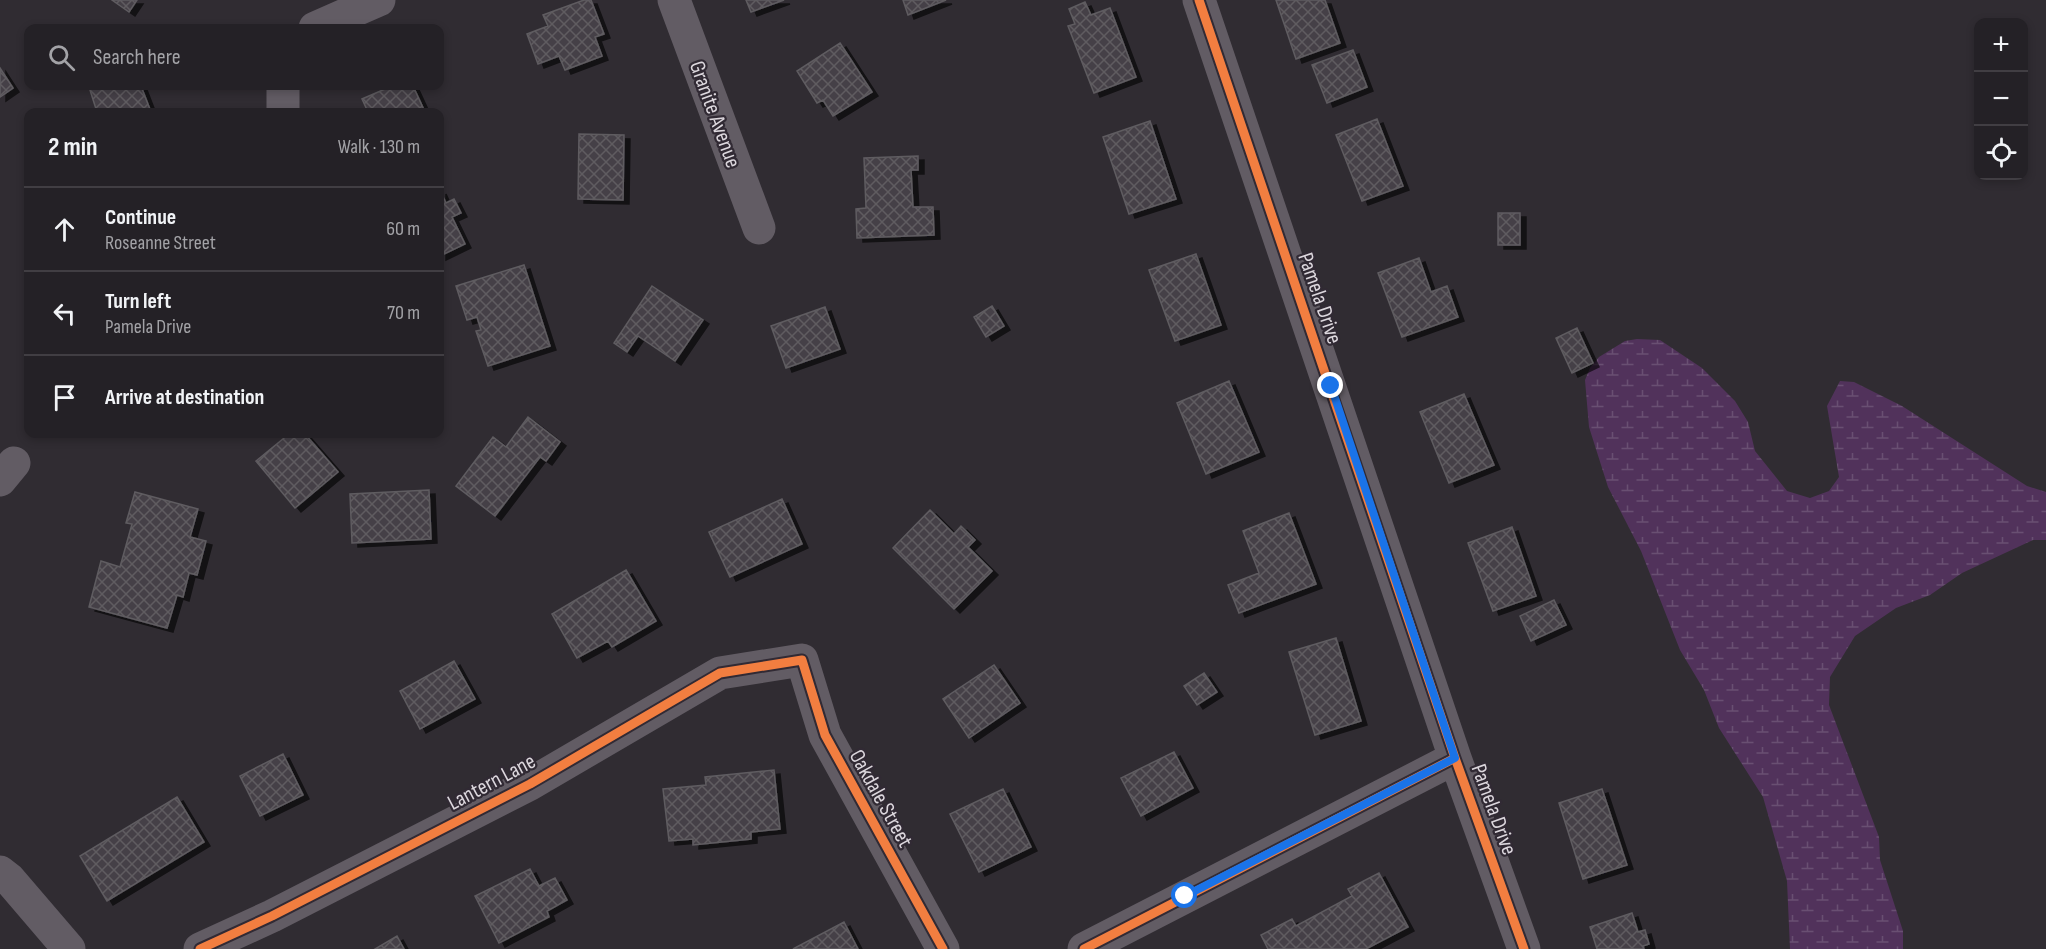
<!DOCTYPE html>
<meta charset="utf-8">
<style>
body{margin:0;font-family:"Sofia Sans Condensed",sans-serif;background:#302e32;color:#f1f3f6}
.controls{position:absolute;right:18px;top:18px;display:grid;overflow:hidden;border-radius:12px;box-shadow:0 3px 9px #0003}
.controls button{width:54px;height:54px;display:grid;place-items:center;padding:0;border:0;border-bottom:2px solid #413e43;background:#242126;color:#f1f3f6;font:30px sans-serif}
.stop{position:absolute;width:18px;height:18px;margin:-14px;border:4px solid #1a73e8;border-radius:50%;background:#fff}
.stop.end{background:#1a73e8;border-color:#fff;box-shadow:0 2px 6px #0008}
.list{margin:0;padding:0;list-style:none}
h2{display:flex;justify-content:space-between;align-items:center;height:78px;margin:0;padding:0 24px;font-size:26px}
h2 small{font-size:20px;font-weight:400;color:#a3a3a7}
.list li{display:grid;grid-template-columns:39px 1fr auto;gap:18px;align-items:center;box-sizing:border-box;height:84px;padding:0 24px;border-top:2px solid #413e43}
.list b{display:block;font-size:22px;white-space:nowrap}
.list p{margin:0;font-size:20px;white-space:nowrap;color:#a3a3a7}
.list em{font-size:20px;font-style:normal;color:#a3a3a7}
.icon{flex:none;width:33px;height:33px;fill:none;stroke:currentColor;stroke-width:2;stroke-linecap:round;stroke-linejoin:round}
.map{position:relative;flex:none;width:2046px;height:949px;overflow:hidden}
.search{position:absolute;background:#242126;box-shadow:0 3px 9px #0003;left:24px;top:24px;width:420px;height:66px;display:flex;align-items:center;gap:15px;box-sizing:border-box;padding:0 21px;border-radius:12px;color:#a3a3a7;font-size:22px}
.panel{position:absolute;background:#242126;box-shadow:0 3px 9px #0003;left:24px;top:108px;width:420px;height:330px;border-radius:12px}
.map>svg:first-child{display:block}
</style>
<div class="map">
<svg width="2046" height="949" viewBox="0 0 2046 949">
<defs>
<pattern id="wetland-marsh" width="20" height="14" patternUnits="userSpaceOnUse" patternTransform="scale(1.5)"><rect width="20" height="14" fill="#51325b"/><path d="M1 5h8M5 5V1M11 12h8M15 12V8" fill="none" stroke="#694f72"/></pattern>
<pattern id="building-cross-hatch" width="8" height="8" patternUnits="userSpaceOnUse" patternTransform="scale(1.5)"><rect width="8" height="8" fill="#454146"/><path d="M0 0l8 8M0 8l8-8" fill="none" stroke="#5f5c60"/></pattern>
<filter id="shadow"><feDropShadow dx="6" dy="4" stdDeviation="0" flood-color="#0009"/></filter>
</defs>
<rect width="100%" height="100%" fill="#302c32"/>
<!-- wetland -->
<path fill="url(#wetland-marsh)" d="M 1637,339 L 1660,340 L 1702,368 L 1735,401 L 1748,422 L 1755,451 L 1787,491 L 1810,498 L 1829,491 L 1839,477 L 1827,406 L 1840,381 L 1854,382 L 1902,406 L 2027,486 L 2046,492 L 2046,540 L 2033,540 L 1962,573 L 1930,595 L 1896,608 L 1855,636 L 1830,677 L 1829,705 L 1879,837 L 1880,860 L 1903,931 L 1903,949 L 1790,949 L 1787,881 L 1763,797 L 1719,728 L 1704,690 L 1680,650 L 1641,551 L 1608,487 L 1589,427 L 1585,380 L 1590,368 L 1599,357 L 1625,341 Z"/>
<!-- building -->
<path fill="url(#building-cross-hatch)" stroke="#5f5c61" stroke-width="1.5" filter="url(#shadow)" d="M 112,0 L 137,0 L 129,12 Z
M 584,0 L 591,0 L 604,34 L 595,37 L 602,56 L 565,70 L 559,56 L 538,64 L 527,34 L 548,26 L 543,15 Z
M 746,0 L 784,0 L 751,12 Z
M 903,0 L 946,0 L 908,15 Z
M 1276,0 L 1325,0 L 1340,43 L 1296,59 Z
M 1085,2 L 1091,15 L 1110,8 L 1136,77 L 1094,93 L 1068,26 L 1075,24 L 1069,9 Z
M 840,43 L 872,92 L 833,116 L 823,100 L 817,103 L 797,71 Z
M 1353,50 L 1367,87 L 1327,103 L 1312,65 Z
M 0,68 L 13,88 L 0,97 Z
M 91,86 L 141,86 L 151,112 L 97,112 L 89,87 Z
M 392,86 L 413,86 L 425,112 L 368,112 L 362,99 Z
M 1377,119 L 1403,186 L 1362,201 L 1336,135 Z
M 1150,121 L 1176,199 L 1129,214 L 1103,137 Z
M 579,134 L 624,135 L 623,200 L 578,199 Z
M 918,156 L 918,170 L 911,170 L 913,207 L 933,207 L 934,235 L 857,238 L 856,209 L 866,208 L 864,158 Z
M 440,190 L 446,203 L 454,199 L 461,213 L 452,217 L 465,244 L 440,256 Z
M 1498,213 L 1520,213 L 1520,245 L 1498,245 Z
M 1196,254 L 1221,325 L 1175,341 L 1149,270 Z
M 1419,258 L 1431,292 L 1447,286 L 1458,317 L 1402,337 L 1378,273 Z
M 524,265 L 550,346 L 488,366 L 476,331 L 481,330 L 477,317 L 467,320 L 456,286 Z
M 652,286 L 703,320 L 675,361 L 638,336 L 627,352 L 614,343 Z
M 992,306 L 1004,326 L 986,337 L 974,317 Z
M 825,307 L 840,349 L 786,368 L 771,326 Z
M 1577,328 L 1593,363 L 1572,373 L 1556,338 Z
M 1229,381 L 1259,452 L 1206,474 L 1177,403 Z
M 1464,394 L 1494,465 L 1449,483 L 1420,412 Z
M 528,417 L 560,442 L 546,461 L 540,457 L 495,516 L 456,486 L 493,437 L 506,447 Z
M 289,434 L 305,434 L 338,472 L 295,508 L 256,461 Z
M 429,490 L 431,539 L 352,543 L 350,494 Z
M 135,492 L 198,509 L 190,537 L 206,541 L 197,575 L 189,573 L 183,597 L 177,595 L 167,628 L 89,607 L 101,561 L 120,567 L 132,524 L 126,523 Z
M 782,499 L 802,544 L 730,577 L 709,532 Z
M 930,510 L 954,534 L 961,526 L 975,540 L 968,547 L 992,571 L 954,609 L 893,548 Z
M 1289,513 L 1316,584 L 1239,613 L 1228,585 L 1259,573 L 1243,531 Z
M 1512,527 L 1536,596 L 1493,611 L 1468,543 Z
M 626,570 L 656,621 L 612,647 L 608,641 L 577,658 L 552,614 Z
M 1554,600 L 1566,625 L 1531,641 L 1520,616 Z
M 1336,638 L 1361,721 L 1315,735 L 1289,652 Z
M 454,661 L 475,699 L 420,729 L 400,691 Z
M 994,665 L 1020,703 L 969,738 L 943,699 Z
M 1204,673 L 1217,692 L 1197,705 L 1184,686 Z
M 1174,752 L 1193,788 L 1141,816 L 1121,778 Z
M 283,754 L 303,795 L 260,816 L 240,776 Z
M 774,770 L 780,829 L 751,832 L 751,839 L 693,845 L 693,839 L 669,841 L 663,789 L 706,785 L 705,777 Z
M 1003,789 L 1031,847 L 979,872 L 950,814 Z
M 1602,789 L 1627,865 L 1583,879 L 1559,803 Z
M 177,797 L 204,842 L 107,901 L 80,856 Z
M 530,869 L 539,886 L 555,878 L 567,900 L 547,911 L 549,917 L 499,943 L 475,896 Z
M 1379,873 L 1408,927 L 1366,949 L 1268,949 L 1261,935 L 1292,919 L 1296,926 L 1352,896 L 1348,889 Z
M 1632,913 L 1638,932 L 1645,930 L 1649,944 L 1643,946 L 1644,949 L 1597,949 L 1590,927 Z
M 844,922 L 858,949 L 793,949 Z
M 397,936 L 404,949 L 375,949 Z"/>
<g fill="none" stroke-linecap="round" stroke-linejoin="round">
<!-- minor -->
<path stroke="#625c64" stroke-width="33" d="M 674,0 L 759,228
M 1199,0 L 1455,758 L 1524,949
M 315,28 L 379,0
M 283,86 L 283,112
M 0,480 L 14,463
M 0,872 L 9,879 L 69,949
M 200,949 L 272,916 L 530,784 L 720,673 L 802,660 L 825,735 L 943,949
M 1084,949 L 1455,758"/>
<!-- cycleway casing -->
<g stroke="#312a34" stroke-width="13">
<path id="cycleway" d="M 1199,0 L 1455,758 L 1524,949
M 200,949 L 272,916 L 530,784 L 720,673 L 802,660 L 825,735 L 943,949
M 1084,949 L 1455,758"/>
</g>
<!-- cycleway -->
<use href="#cycleway" stroke="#f27e40" stroke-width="9"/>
</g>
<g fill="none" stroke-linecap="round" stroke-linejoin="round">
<!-- route -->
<path stroke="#1a73e8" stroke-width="8" d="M 1185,896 L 1455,758 L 1331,386"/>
</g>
<g text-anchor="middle" stroke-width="4.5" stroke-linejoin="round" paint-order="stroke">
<!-- street labels -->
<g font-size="22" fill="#dcd7dd" stroke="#312a34">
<text transform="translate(716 114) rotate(70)" y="8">Granite Avenue</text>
<text transform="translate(1321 298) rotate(71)" y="8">Pamela Drive</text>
<text transform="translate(491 781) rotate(-28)" y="8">Lantern Lane</text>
<text transform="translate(882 798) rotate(61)" y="8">Oakdale Street</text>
<text transform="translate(1495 809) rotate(70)" y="8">Pamela Drive</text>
</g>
</g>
</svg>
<div class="controls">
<button>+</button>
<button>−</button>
<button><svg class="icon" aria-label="locate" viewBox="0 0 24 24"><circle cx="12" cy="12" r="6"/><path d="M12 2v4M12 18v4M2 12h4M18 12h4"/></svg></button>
</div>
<div class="stop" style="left:1185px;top:896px"></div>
<div class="stop end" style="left:1331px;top:386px"></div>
<div class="search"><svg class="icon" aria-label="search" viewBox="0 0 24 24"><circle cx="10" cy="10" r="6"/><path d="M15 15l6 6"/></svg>Search here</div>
<section class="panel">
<h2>2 min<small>Walk · 130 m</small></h2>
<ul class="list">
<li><svg class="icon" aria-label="ahead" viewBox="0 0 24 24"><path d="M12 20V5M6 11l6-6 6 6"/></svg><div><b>Continue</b><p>Roseanne Street</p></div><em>60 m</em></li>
<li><svg class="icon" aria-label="left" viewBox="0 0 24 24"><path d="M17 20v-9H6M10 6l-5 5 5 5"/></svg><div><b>Turn left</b><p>Pamela Drive</p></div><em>70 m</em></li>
<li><svg class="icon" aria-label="arrive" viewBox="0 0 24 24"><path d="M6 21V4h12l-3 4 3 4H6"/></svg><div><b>Arrive at destination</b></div></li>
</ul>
</section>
</div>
